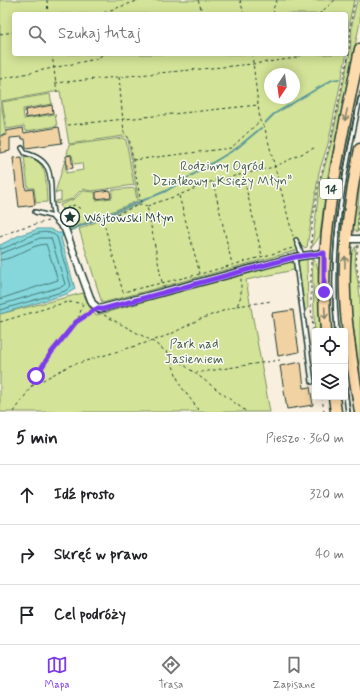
<!DOCTYPE html>
<html lang="pl">
<meta charset="utf-8">
<style>
body{margin:0;font-family:Mynerve,sans-serif;background:#f6f6f6;color:#202124}
.controls{position:absolute;right:12px;bottom:12px;display:grid;overflow:hidden;border-radius:4px;box-shadow:0 2px 10px #0003}
.controls button{width:36px;height:36px;display:grid;place-items:center;padding:0;border:0;border-bottom:1px solid #e0e0e0;background:#fff;color:#202124;font:20px sans-serif}
.compass{position:absolute;left:264px;top:68px;width:36px;height:36px;border-radius:50%;background:#fff;box-shadow:0 2px 10px #0003;rotate:193deg}
.stop{position:absolute;width:12px;height:12px;margin:-9px;border:3px solid #7c3aed;border-radius:50%;background:#fff}
.stop.end{background:#7c3aed;border-color:#fff;box-shadow:0 1px 4px #0008}
.list{margin:0;padding:0;list-style:none}
h2{display:flex;justify-content:space-between;align-items:center;height:52px;margin:0;padding:0 16px;font-size:17px}
h2 small{font-size:13px;font-weight:400;color:#757577}
.list li{display:grid;grid-template-columns:26px 1fr auto;gap:12px;align-items:center;box-sizing:border-box;height:60px;padding:0 16px;border-top:1px solid #e0e0e0}
.list b{display:block;font-size:15px;white-space:nowrap}
.list em{font-size:13px;font-style:normal;color:#757577}
.icon{flex:none;width:22px;height:22px;fill:none;stroke:currentColor;stroke-width:2;stroke-linecap:round;stroke-linejoin:round}
.map{position:relative;flex:none;width:360px;height:412px;overflow:hidden}
.search{position:absolute;background:#fff;box-shadow:0 2px 10px #0003;left:12px;right:12px;top:12px;height:44px;display:flex;align-items:center;gap:10px;box-sizing:border-box;padding:0 14px;border-radius:4px;color:#757577;font-size:15px}
.sheet{height:232px;background:#fff}
nav{display:flex;justify-content:space-around;align-items:center;box-sizing:border-box;height:56px;border-top:1px solid #e0e0e0;background:#fff;font-size:11px;color:#757577}
nav a{display:grid;justify-items:center;gap:2px}
nav .on{color:#7c3aed}
.map>svg:first-child{display:block}
</style>
<div class="map">
<svg width="360" height="412" viewBox="0 0 360 412">
<rect width="100%" height="100%" fill="#f9efde"/>
<filter id="ink" filterUnits="userSpaceOnUse"><feTurbulence type="fractalNoise" baseFrequency=".025" numOctaves="2"/><feDisplacementMap in="SourceGraphic" scale="8" xChannelSelector="R" yChannelSelector="G"/><feConvolveMatrix kernelMatrix="1 2 1 2 8 2 1 2 1" color-interpolation-filters="sRGB"/></filter>
<g filter="url(#ink)">
<!-- green -->
<path fill="#d3e397" stroke="#799066" fill-rule="evenodd" d="M 0,0 L 354,0 L 349,22 L 347,52 L 328,144 L 319,172 L 307,247 L 304,248 L 302,246 L 295,251 L 102,303 L 79,229 L 139,204 L 128,139 L 123,136 L 69,144 L 60,91 L 1,101 L 6,134 L 0,135 ZM 14,14 L 346,14 L 346,54 L 14,54 ZM 270,74 L 294,74 L 294,98 L 270,98 Z
M 357,0 L 360,0 L 360,22 L 327,180 L 320,236 L 312,247 L 320,182 L 331,144 L 350,52 L 352,23 Z
M 50,94 L 52,104 L 23,109 L 24,119 L 55,114 L 57,126 L 26,131 L 24,126 L 7,129 L 2,102 Z
M 122,138 L 126,140 L 134,185 L 92,191 L 82,189 L 72,199 L 56,204 L 56,201 L 61,200 L 61,192 L 55,193 L 65,160 L 66,173 L 83,170 L 82,163 L 74,164 L 72,155 L 67,154 L 69,145 Z
M 24,156 C 50,161 45,180 47,202 L 36,203 L 34,188 L 28,188 Z
M 360,176 L 357,232 L 353,228 L 353,221 Z
M 135,188 L 137,201 L 70,229 L 69,226 L 78,221 L 72,208 L 63,212 L 60,205 L 74,199 L 83,191 L 95,192 L 96,200 L 112,198 L 112,190 Z
M 356,246 L 355,264 L 360,296 L 360,374 C 357,350 341,262 356,246 Z
M 305,257 L 307,260 L 308,309 L 305,310 L 298,264 L 301,258 Z
M 312,259 L 316,263 L 318,269 L 320,331 L 315,331 L 315,339 Z
M 288,261 L 294,264 L 294,270 L 246,280 L 270,412 L 0,412 L 0,314 L 83,293 L 93,313 L 97,315 Z"/>
<!-- water -->
<path fill="#85d7dc" stroke="#5c9999" d="M 38,229 L 50,229 L 58,233 L 62,233 L 63,235 L 61,238 L 75,289 L 67,294 L 0,314 L 0,245 L 20,235 Z"/>
<g fill="none" stroke-linecap="round" stroke-linejoin="round">
<!-- shore -->
<path stroke="#487b77" stroke-width="1" d="M 0,249 C 15,247 42,222 57,237 L 71,286 L 65,291 L 0,310
M 0,254 L 40,238 L 51,238 L 65,284 L 63,286 L 0,305
M 0,260 C 16,259 29,245 46,244 L 58,280 L 0,299"/>
<!-- stream -->
<path stroke="#5c9999" stroke-width="2" d="M 265,123 L 274,114 L 332,80 L 339,79
M 66,232 L 166,191 L 237,148 L 261,128"/>
</g>
<!-- building -->
<path fill="#f1d2a3" stroke="#1f3d34" d="M 52,105 L 53,113 L 26,118 L 25,110 Z
M 59,127 L 62,143 L 26,148 L 25,139 L 22,139 L 22,137 L 10,138 L 10,151 L 0,153 L 0,136 L 7,135 L 6,131 L 23,128 L 24,133 Z
M 71,155 L 73,168 L 67,169 L 66,156 Z
M 22,157 L 26,190 L 33,189 L 35,205 L 19,207 L 13,158 Z
M 110,190 L 111,197 L 96,199 L 96,192 Z
M 72,208 L 78,221 L 68,226 L 62,213 Z
M 293,310 L 299,352 L 278,356 L 272,313 Z
M 301,362 L 304,388 L 310,387 L 313,405 L 287,409 L 280,366 Z"/>
<g fill="none" stroke-linecap="round" stroke-linejoin="round">
<!-- service casing -->
<g stroke="#1f3d34" stroke-width="6">
<path id="service" d="M 22,148 L 25,153 C 62,162 46,190 54,217
M 35,212 L 54,217
M 296,240 L 302,255
M 295,257 L 312,382
M 337,331 C 329,248 343,179 360,99
M 345,389 L 348,412"/>
</g>
<!-- minor casing -->
<g stroke="#1f3d34" stroke-width="9">
<path id="minor" d="M 54,217 L 65,229 L 92,303 L 99,309 L 295,257 L 324,253
M 345,239 L 360,239"/>
</g>
<!-- primary casing -->
<g stroke="#1f3d34" stroke-width="13">
<path id="primary" d="M 326,331 C 317,235 341,143 360,49
M 334,397 L 336,412
M 360,412 C 354,373 346,333 345,294 C 343,245 350,197 360,149"/>
</g>
<!-- path -->
<path stroke="#1f3d34" stroke-width="1" stroke-dasharray="3 3" stroke-linecap="butt" d="M 47,0 L 48,14
M 198,0 L 203,14
M 240,0 L 244,14
M 99,14 L 140,0
M 274,14 L 273,9 L 277,0
M 319,14 L 335,0
M 0,34 L 14,32
M 52,54 L 57,92
M 252,54 L 260,121 L 265,129 L 293,236
M 280,54 L 280,59
M 119,77 L 124,133 L 129,138 L 141,203
M 0,79 L 96,59 L 104,54
M 55,83 L 253,64 L 296,58 L 303,54
M 68,125 L 258,105
M 133,160 L 231,148 L 259,122
M 243,175 L 262,256
M 213,182 L 232,264
M 179,196 L 200,274
M 147,206 L 141,204 L 103,220 L 123,292 L 200,274 L 293,248
M 61,210 L 74,205 L 81,209
M 358,232 L 359,209
M 0,237 L 20,228 L 48,221
M 358,245 L 356,262 L 360,288
M 311,249 L 312,224 L 319,182 L 330,144 L 349,52 L 351,22 L 355,0
M 311,262 L 311,308 L 315,347
M 162,282 L 147,206 L 179,195 L 213,181 L 274,167 L 314,148
M 237,306 L 272,301
M 104,315 L 152,341 L 247,412
M 0,322 L 67,302 L 82,303
M 77,322 L 92,312
M 169,355 L 180,385 L 200,412
M 195,373 L 280,360
M 32,386 L 69,366 L 152,341 L 171,334 L 200,319 L 237,306 L 241,296 L 241,277
M 322,397 L 324,412
M 14,412 L 31,387 L 51,353 L 78,320 L 83,303 L 86,304"/>
<!-- service -->
<use href="#service" stroke="#fdfcf7" stroke-width="3"/>
<!-- minor -->
<use href="#minor" stroke="#fdfcf7" stroke-width="6"/>
<!-- primary -->
<use href="#primary" stroke="#fedbac" stroke-width="10"/>
<!-- tram -->
<path stroke="#1f3d34" stroke-width="1" d="M 335,331 C 326,247 343,173 360,91
M 345,372 L 350,412"/>
</g>
<!-- one-way arrows -->
<defs><path id="oneway-shaft" d="M-6 0H5M1.5-3L5.5 0L1.5 3" fill="none" stroke-width="1.6" stroke-linecap="round" stroke-linejoin="round"/></defs>
<g stroke="#83846a">
<use href="#oneway-shaft" transform="translate(346 115) rotate(102)"/>
<use href="#oneway-shaft" transform="translate(345 262) rotate(-89)"/>
<use href="#oneway-shaft" transform="translate(325 313) rotate(87)"/>
</g>
</g>
<g fill="none" stroke-linecap="round" stroke-linejoin="round" filter="url(#ink)">
<!-- route -->
<path stroke="#7c3aed" stroke-width="5" d="M 36,376 L 51,353 L 76,322 L 96,309 L 103,309 L 295,257 L 324,253 L 324,292"/>
</g>
<!-- icons -->
<defs>
<g id="sight-ring" transform="scale(1)"><circle r="9.5" fill="#fdfcf7" stroke="#1f3d34" stroke-width="1.5"/><path d="M0-6L1.8-2.2L6-1.7L2.9 1.2L3.7 5.4L0 3.3L-3.7 5.4L-2.9 1.2L-6-1.7L-1.8-2.2Z" fill="#1f3d34"/></g>
</defs>
<g fill-rule="evenodd">
<use href="#sight-ring" x="70" y="217"/>
</g>
<g text-anchor="middle" stroke-width="3" stroke-linejoin="round" paint-order="stroke">
<!-- shield labels -->
<rect fill="#fdfcf7" stroke="#62766e" stroke-width="1" x="320" y="179" width="22" height="20" rx="3"/>
<g font-size="12" font-weight="bold" fill="#1f3d34">
<text x="331" y="193">14</text>
</g>
<!-- park labels -->
<g font-size="13" fill="#435e48" stroke="#fdfcf7">
<text x="222" y="170">Rodzinny Ogród<tspan x="222" dy="15">Działkowy „Księży Młyn”</tspan></text>
<text x="194" y="348">Park nad<tspan x="194" dy="15">Jasieniem</tspan></text>
</g>
<!-- poi labels -->
<g font-size="13" fill="#1f3d34" stroke="#fdfcf7" text-anchor="start">
<text x="84" y="222">Wójtowski Młyn</text>
</g>
</g>
</svg>
<div class="controls">
<button><svg class="icon" aria-label="locate" viewBox="0 0 24 24"><circle cx="12" cy="12" r="6"/><path d="M12 2v4M12 18v4M2 12h4M18 12h4"/></svg></button>
<button><svg class="icon" aria-label="layers" viewBox="0 0 24 24"><path d="M12 4l9 5-9 5-9-5zM3 14l9 5 9-5"/></svg></button>
</div>
<svg class="compass" viewBox="-18 -18 36 36"><path d="M0-13l5 13h-10z" fill="#e53935"/><path d="M0 13l5-13h-10z" fill="#757577"/></svg>
<div class="stop" style="left:36px;top:376px"></div>
<div class="stop end" style="left:324px;top:292px"></div>
<div class="search"><svg class="icon" aria-label="search" viewBox="0 0 24 24"><circle cx="10" cy="10" r="6"/><path d="M15 15l6 6"/></svg>Szukaj tutaj</div>
</div>
<section class="sheet">
<h2>5 min<small>Pieszo · 360 m</small></h2>
<ul class="list">
<li><svg class="icon" aria-label="ahead" viewBox="0 0 24 24"><path d="M12 20V5M6 11l6-6 6 6"/></svg><div><b>Idź prosto</b></div><em>320 m</em></li>
<li><svg class="icon" aria-label="right" viewBox="0 0 24 24"><path d="M7 20v-9h11M14 6l5 5-5 5"/></svg><div><b>Skręć w prawo</b></div><em>40 m</em></li>
<li><svg class="icon" aria-label="arrive" viewBox="0 0 24 24"><path d="M6 21V4h12l-3 4 3 4H6"/></svg><div><b>Cel podróży</b></div></li>
</ul>
</section>
<nav>
<a class="on"><svg class="icon" aria-label="map" viewBox="0 0 24 24"><path d="M3 6l6-2 6 2 6-2v14l-6 2-6-2-6 2zM9 4v14M15 6v14"/></svg>Mapa</a>
<a><svg class="icon" aria-label="directions" viewBox="0 0 24 24"><path d="M12 3l9 9-9 9-9-9zM9 14v-3h6M13 9l2 2-2 2"/></svg>Trasa</a>
<a><svg class="icon" aria-label="saved" viewBox="0 0 24 24"><path d="M7 4h10v16l-5-4-5 4z"/></svg>Zapisane</a>
</nav>
